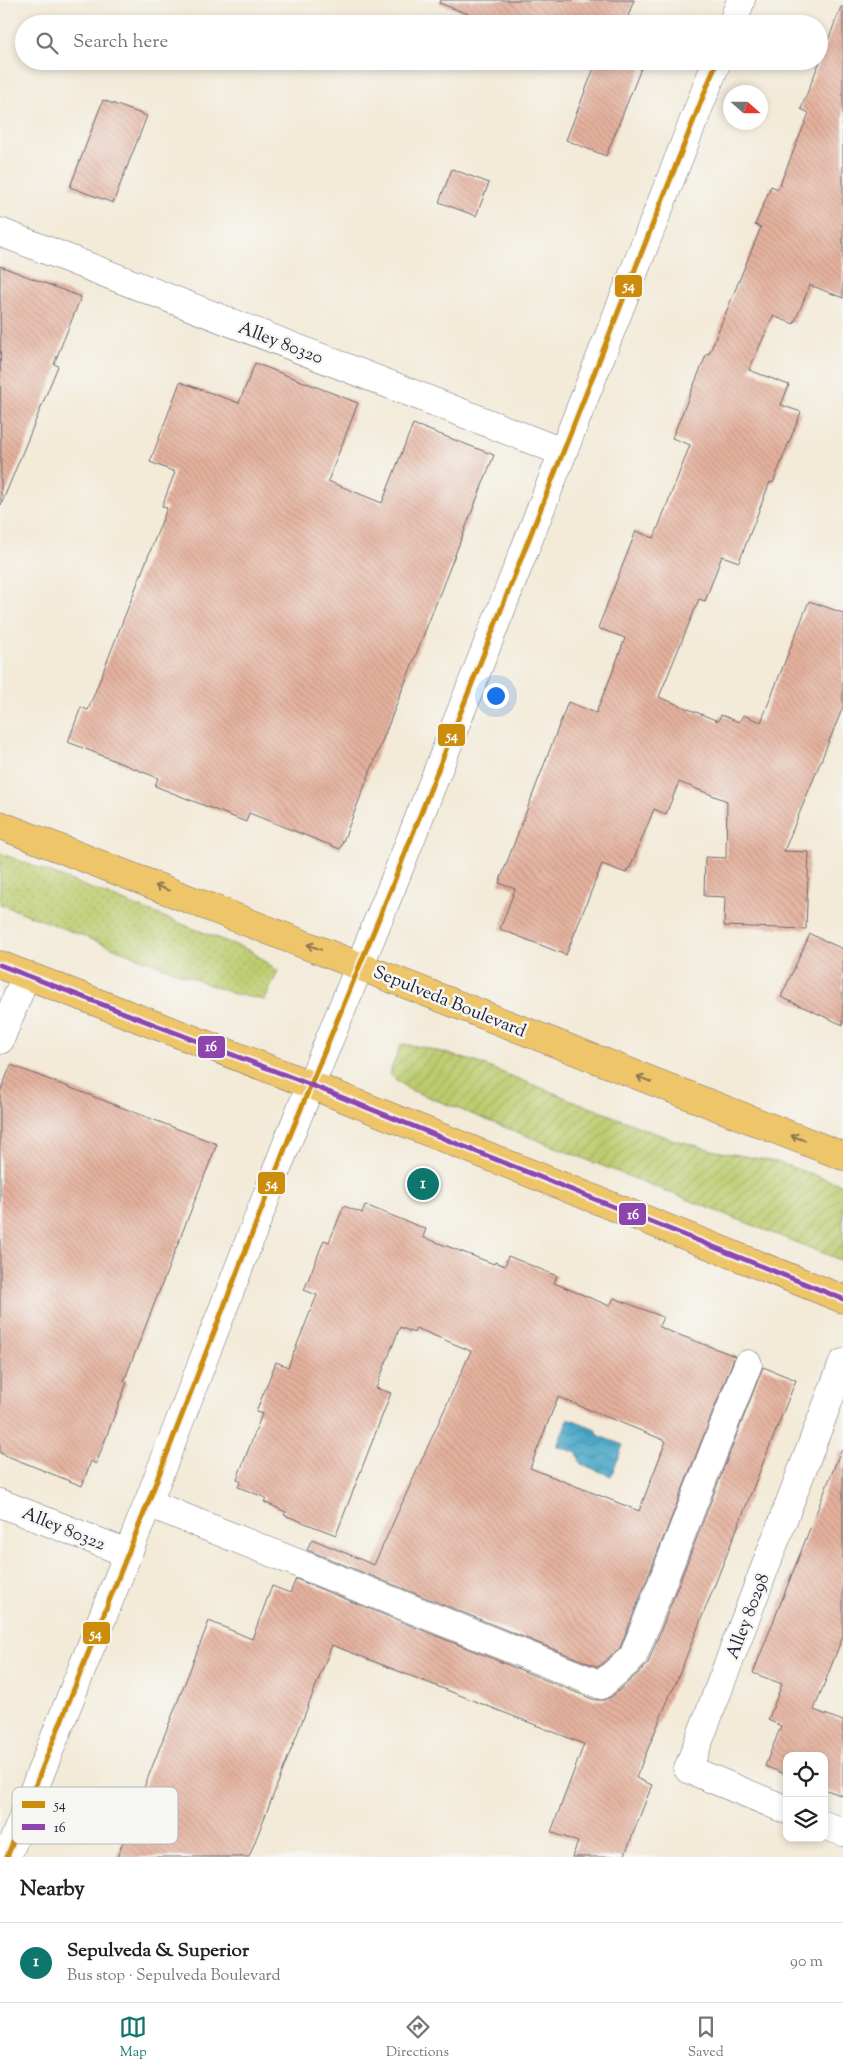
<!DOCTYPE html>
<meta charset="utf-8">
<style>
body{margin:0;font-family:"Sorts Mill Goudy",serif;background:#f6f6f6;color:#222}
.controls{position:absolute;right:15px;bottom:15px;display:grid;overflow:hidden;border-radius:10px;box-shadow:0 2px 8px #0003}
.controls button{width:45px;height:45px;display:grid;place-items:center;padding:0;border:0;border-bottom:1px solid #e0e0e0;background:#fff;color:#222;font:25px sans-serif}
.compass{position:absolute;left:723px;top:85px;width:45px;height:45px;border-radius:50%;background:#fff;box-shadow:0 2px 8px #0003;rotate:111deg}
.you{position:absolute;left:495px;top:695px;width:18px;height:18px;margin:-12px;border:4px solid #fff;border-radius:50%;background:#1a73e8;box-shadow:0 0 0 8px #1a73e833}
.badge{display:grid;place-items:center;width:32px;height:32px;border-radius:50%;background:#0f766e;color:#fff;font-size:16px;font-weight:700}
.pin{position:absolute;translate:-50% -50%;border:2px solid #fff;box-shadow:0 1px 5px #0006}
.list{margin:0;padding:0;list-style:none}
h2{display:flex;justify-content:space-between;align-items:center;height:65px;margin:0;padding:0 20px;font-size:21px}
h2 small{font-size:16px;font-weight:400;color:#767676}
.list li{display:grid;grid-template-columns:32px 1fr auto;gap:15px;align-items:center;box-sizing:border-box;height:80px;padding:0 20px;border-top:1px solid #e0e0e0}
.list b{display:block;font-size:19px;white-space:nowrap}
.list p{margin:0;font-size:16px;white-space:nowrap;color:#767676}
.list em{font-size:16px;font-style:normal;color:#767676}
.icon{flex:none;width:28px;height:28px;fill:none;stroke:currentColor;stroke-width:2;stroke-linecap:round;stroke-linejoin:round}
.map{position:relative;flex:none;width:843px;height:1857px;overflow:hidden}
.search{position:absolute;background:#fff;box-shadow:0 2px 8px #0003;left:15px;right:15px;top:15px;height:55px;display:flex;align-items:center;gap:12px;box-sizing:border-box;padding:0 18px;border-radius:28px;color:#767676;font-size:19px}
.sheet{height:145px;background:#fff}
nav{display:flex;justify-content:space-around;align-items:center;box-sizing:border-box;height:70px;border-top:1px solid #e0e0e0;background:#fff;font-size:14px;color:#767676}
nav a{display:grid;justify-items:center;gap:2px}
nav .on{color:#0f766e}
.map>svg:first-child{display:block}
</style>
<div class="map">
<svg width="843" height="1857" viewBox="0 0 843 1857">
<defs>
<pattern id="grass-dots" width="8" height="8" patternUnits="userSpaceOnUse" patternTransform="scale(1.25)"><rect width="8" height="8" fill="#bccb6d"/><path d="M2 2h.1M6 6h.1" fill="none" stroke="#a1ae5f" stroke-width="1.8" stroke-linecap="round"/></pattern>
<pattern id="garden-furrows" width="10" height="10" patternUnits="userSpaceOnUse" patternTransform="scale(1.25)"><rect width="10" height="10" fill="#bccb6d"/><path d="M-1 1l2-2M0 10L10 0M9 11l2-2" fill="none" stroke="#a1ae5f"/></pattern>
<pattern id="water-waves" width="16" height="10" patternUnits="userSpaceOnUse" patternTransform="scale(1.25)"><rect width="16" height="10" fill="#47a6c6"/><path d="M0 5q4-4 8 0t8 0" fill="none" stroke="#3b87a2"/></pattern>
<pattern id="building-back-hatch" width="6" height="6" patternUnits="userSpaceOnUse" patternTransform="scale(1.25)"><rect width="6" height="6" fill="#e4b19d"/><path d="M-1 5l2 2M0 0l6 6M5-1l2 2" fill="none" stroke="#c39888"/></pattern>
</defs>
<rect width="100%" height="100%" fill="#f6f6f2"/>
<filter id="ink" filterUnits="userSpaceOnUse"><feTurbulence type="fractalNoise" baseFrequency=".02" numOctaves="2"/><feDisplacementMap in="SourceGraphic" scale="10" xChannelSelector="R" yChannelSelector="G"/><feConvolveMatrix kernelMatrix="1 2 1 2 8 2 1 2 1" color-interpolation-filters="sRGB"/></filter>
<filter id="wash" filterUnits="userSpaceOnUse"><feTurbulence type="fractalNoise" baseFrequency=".0096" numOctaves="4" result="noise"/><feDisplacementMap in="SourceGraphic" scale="20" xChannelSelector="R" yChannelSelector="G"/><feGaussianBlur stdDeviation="1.12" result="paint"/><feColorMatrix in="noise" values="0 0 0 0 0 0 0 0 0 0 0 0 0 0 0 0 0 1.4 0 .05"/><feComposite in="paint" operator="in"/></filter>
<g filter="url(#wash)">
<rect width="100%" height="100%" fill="#f3ead7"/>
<!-- grass -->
<path fill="url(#grass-dots)" stroke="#6f7654" d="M 0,853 L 251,951 L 278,971 L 265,1000 L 231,993 L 0,904 Z"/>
<!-- garden -->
<path fill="url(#garden-furrows)" stroke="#6f7654" d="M 401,1044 L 423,1047 L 473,1061 L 668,1138 L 716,1151 L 777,1162 L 843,1185 L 843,1261 L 408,1089 L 389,1074 Z"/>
<!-- water -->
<path fill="url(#water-waves)" stroke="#346480" d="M 568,1418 L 596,1429 L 599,1436 L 623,1445 L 611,1476 L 581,1464 L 577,1453 L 557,1446 Z"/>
<g id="blocks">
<!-- building -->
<path fill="url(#building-back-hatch)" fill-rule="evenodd" d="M 440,0 L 634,0 L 628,16 L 648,24 L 494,24 L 439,3 Z
M 841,7 L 843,7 L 843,298 L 810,285 L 794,324 L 773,316 L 749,370 L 789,385 L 781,405 L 801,412 L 773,483 L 770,482 L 739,562 L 722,556 L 705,601 L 699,599 L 659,697 L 718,721 L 721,715 L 739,722 L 743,715 L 761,722 L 809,601 L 843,613 L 843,707 L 784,851 L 809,852 L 806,929 L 724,926 L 725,897 L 704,896 L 705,857 L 726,858 L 727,801 L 679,782 L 666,814 L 654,809 L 630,868 L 628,868 L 626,873 L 602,864 L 566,955 L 500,929 L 515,889 L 499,883 L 568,702 L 596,713 L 613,671 L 625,638 L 598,628 L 636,531 L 654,538 L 690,445 L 672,438 L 707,353 L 709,354 L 761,227 L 755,225 L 771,186 L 778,189 L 809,113 L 801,109 Z
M 592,61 L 644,61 L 606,156 L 566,140 L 596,63 Z
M 103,100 L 147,116 L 113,203 L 70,187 Z
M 452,169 L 489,183 L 476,216 L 439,202 Z
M 0,266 L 81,297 L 54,364 L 58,366 L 1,505 Z
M 255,363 L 358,403 L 328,481 L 382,503 L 413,424 L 494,455 L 340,849 L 249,813 L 246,822 L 155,786 L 158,778 L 68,742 L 81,707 L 88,710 L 167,508 L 162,506 L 175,472 L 150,462 L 180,382 L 239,403 Z
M 810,934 L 843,949 L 843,1025 L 781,997 Z
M 11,1065 L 217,1144 L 124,1381 L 127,1382 L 107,1435 L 96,1464 L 91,1461 L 82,1486 L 0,1453 L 0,1092 Z
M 365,1205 L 426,1229 L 423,1237 L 494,1264 L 495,1262 L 505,1266 L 508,1256 L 557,1276 L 554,1283 L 610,1306 L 614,1298 L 663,1317 L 659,1326 L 666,1330 L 735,1356 L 620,1648 L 598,1667 L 307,1550 L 312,1539 L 374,1565 L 471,1351 L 416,1328 L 414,1333 L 400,1327 L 376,1388 L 391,1393 L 336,1535 L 284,1515 L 286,1512 L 264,1502 L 266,1498 L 238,1487 L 241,1481 L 237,1479 L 262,1414 L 256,1412 L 276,1362 L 288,1367 L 317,1295 L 304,1290 L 324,1240 L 329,1242 L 344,1206 L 362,1213 ZM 558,1397 L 666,1441 L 639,1511 L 530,1468 Z
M 763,1367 L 796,1380 L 673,1690 L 672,1690 L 636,1778 L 652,1785 L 624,1857 L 572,1857 L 578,1842 L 551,1832 L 584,1744 L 332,1645 L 249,1857 L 117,1857 L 209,1621 L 252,1639 L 272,1586 L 290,1593 L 296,1579 L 595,1700 L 603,1700 L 611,1697 L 643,1669 L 648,1663 Z
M 841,1450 L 843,1451 L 843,1636 L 814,1710 L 843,1721 L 843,1796 L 824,1789 L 824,1756 L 787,1756 L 787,1775 L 765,1766 L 781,1726 L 768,1720 L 782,1684 L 753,1673 Z"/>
</g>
</g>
<g filter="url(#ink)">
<use href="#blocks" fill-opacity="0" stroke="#6b6872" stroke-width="1"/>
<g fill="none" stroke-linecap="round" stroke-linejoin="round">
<!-- minor casing -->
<g stroke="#6b6872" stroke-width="29">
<path id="minor" d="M 732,24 L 741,0
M 0,232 L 562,452
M 0,1040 L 26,975
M 0,1503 L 127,1553
M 148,1503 L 601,1685 L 633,1657 L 748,1364
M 787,1810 L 688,1769 L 843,1363
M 824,1825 L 843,1832
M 7,1857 L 148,1503 L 289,1138 L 393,884 L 717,61"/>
</g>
<!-- major casing -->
<g stroke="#6b6872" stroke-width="29">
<path id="major" d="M 0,825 L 843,1156
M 0,965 L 311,1085 L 843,1299"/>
</g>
<!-- minor -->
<use href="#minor" stroke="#fff" stroke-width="28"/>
<!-- major -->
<use href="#major" stroke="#eec569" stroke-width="28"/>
<!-- bus-1 casing -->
<g stroke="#f6f6f2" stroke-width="9">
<path id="bus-1" d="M 7,1857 L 148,1503 L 289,1138 L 393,884 L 717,61"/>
</g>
<!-- bus-2 casing -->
<g stroke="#f6f6f2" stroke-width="9">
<path id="bus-2" d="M 0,965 L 311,1085 L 843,1299"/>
</g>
<!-- bus-1 -->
<use href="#bus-1" stroke="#cc8c0c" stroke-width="5"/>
<!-- bus-2 -->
<use href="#bus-2" stroke="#8e44ad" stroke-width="5"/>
</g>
<!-- one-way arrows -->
<defs><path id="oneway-shaft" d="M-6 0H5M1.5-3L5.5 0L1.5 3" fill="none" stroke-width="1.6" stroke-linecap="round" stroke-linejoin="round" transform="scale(1.25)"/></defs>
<g stroke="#887452">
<use href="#oneway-shaft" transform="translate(162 888) rotate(-159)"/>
<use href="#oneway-shaft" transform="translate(314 947) rotate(-159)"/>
<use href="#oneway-shaft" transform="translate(644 1079) rotate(-158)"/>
<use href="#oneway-shaft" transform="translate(798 1138) rotate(-159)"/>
</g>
</g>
<g text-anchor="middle" stroke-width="5" stroke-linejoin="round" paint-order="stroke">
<!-- street labels -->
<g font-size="18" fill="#22223b" stroke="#f6f6f2">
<text transform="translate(281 342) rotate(21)" y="6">Alley 80320</text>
<text transform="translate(450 1001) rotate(22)" y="6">Sepulveda Boulevard</text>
<text transform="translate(64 1528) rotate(22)" y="6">Alley 80322</text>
<text transform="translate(747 1616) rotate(-69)" y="6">Alley 80298</text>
</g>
</g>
<!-- legend -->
<rect x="12" y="1787" width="166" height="57" rx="8" fill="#f6f6f2" stroke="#b6b6bb" stroke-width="1"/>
<rect x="22" y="1801" width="23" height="7" fill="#cc8c0c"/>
<rect x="22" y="1824" width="23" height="6" fill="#8e44ad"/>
<g font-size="14" fill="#22223b">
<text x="54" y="1809">54</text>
<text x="54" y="1832">16</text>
</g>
<g stroke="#f6f6f2" stroke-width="2">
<rect x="614" y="274" width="29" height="24" rx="5" fill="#cc8c0c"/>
<rect x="437" y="723" width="29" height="24" rx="5" fill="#cc8c0c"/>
<rect x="197" y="1035" width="29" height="24" rx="5" fill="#8e44ad"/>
<rect x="257" y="1171" width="29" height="24" rx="5" fill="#cc8c0c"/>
<rect x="618" y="1202" width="29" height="24" rx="5" fill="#8e44ad"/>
<rect x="82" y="1621" width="29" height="24" rx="5" fill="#cc8c0c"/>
</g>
<g font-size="14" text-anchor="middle" font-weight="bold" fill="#fff">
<text x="629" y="290">54</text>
<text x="452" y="740">54</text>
<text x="211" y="1051">16</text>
<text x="272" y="1188">54</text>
<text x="633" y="1219">16</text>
<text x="96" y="1638">54</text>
</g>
</svg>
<div class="controls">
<button><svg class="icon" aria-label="locate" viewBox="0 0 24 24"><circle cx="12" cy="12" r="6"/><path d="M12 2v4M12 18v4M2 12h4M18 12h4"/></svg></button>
<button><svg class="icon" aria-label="layers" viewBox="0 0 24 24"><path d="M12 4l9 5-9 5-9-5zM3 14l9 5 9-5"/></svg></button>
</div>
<svg class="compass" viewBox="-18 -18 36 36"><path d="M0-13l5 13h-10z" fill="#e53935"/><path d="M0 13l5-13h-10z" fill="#767676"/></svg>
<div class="you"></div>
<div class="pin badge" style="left:423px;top:1184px">1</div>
<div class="search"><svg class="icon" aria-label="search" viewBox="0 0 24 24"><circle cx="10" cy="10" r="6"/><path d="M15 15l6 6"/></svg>Search here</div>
</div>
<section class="sheet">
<h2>Nearby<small></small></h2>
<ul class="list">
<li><span class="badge">1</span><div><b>Sepulveda &amp; Superior</b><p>Bus stop · Sepulveda Boulevard</p></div><em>90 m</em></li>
</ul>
</section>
<nav>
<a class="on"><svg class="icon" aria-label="map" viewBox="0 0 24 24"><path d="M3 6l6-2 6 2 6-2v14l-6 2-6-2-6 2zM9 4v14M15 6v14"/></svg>Map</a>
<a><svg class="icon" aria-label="directions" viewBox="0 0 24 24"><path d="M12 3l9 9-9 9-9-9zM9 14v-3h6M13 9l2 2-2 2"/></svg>Directions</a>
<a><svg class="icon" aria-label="saved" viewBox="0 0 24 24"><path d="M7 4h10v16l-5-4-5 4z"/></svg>Saved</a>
</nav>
